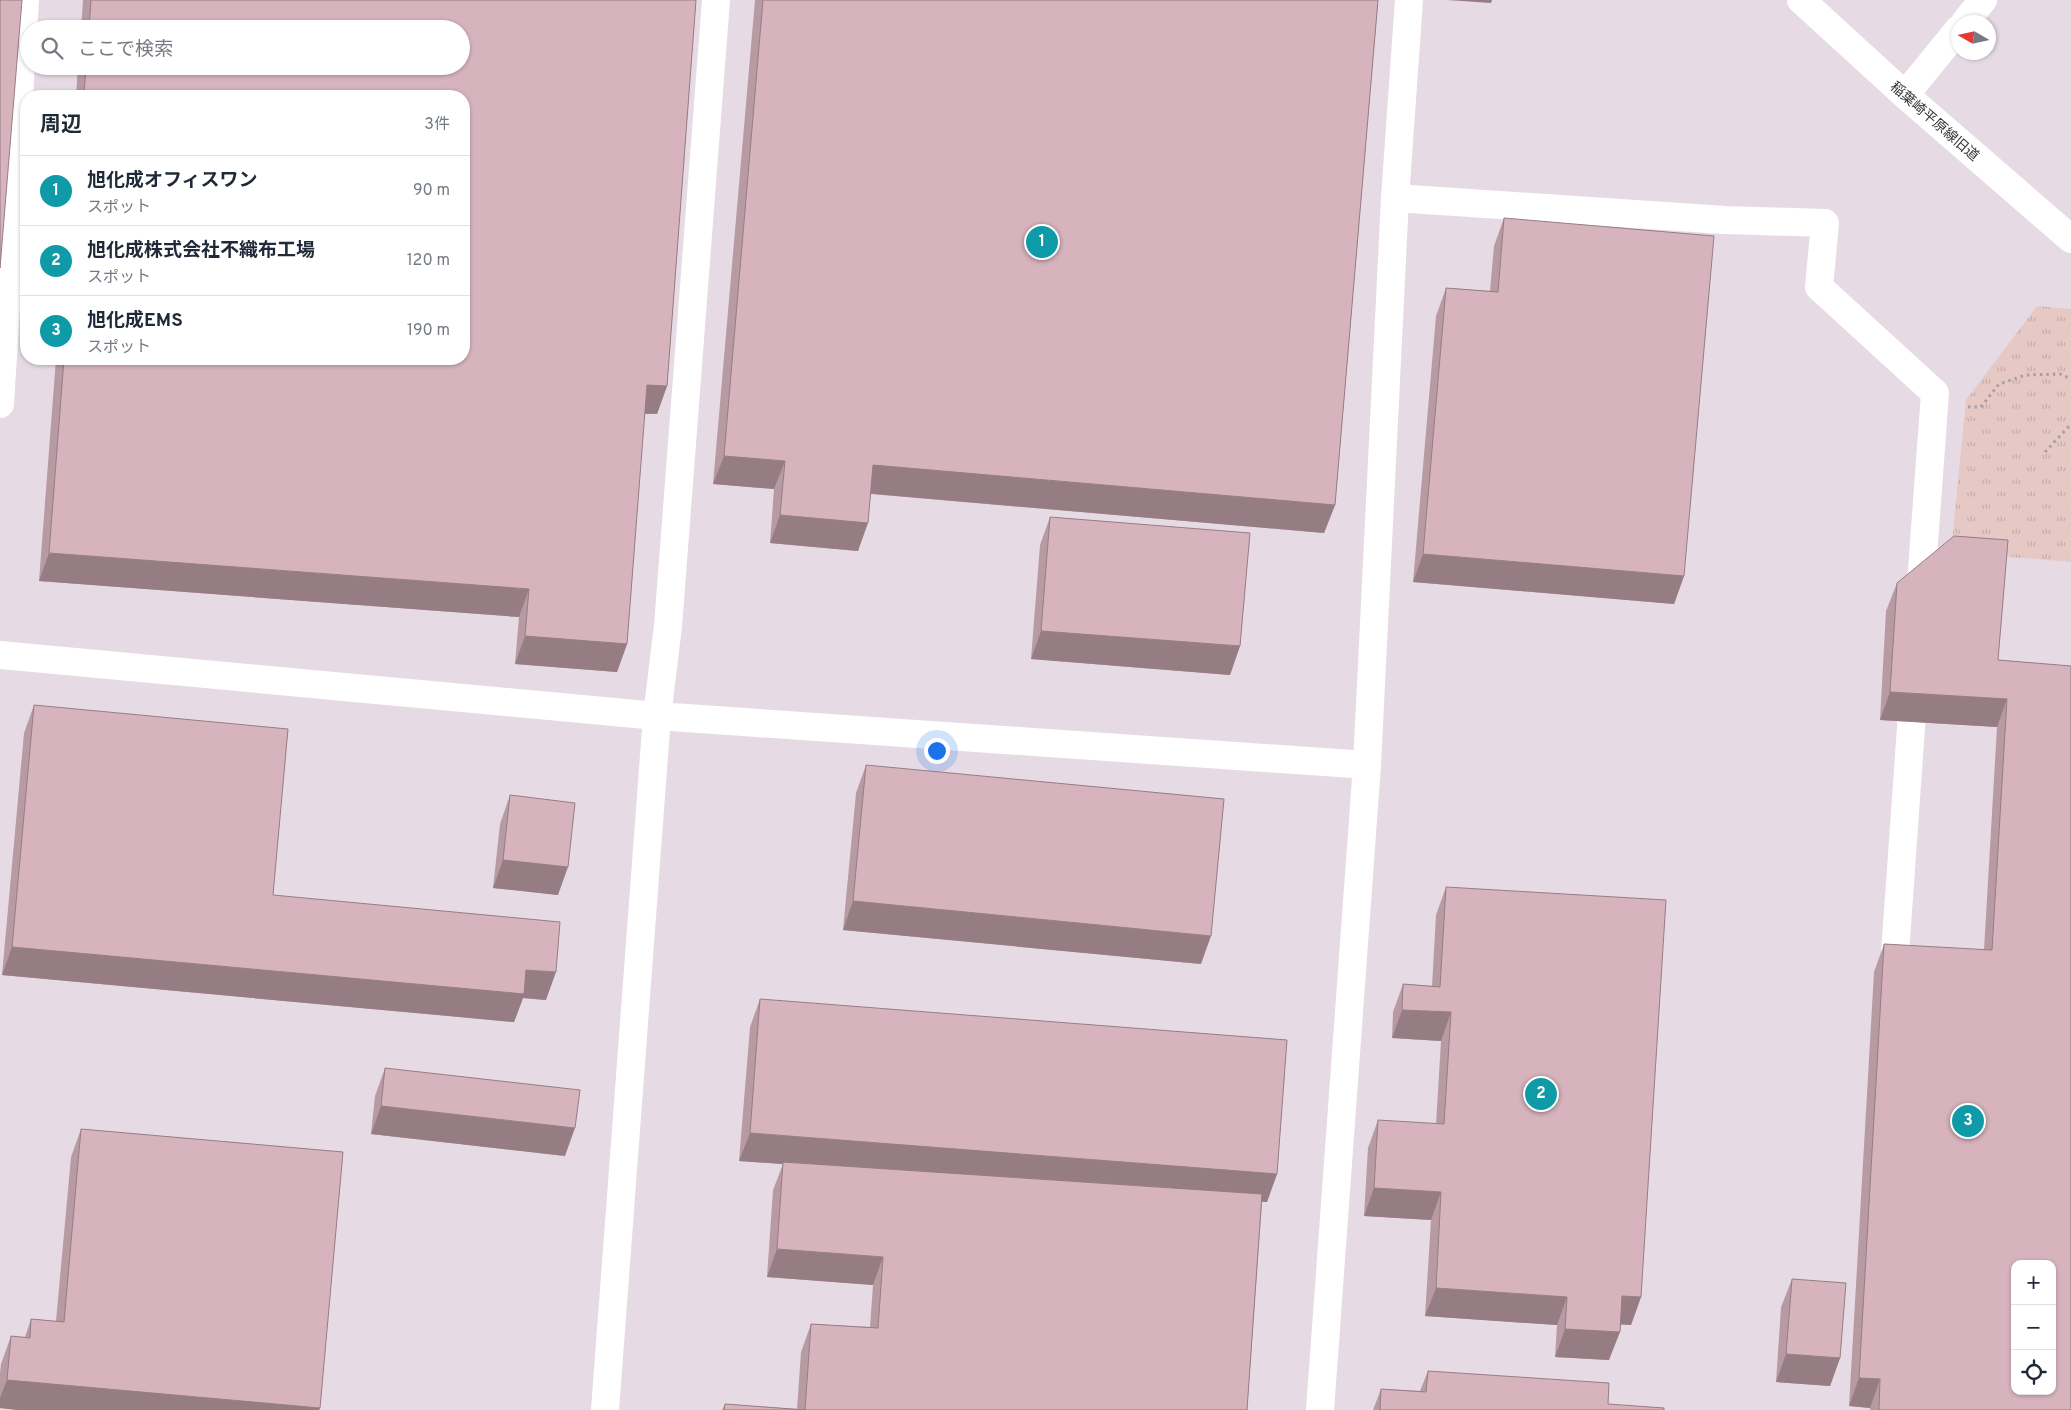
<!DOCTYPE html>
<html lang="ja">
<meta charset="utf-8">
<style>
body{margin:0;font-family:Overpass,"Noto Sans JP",sans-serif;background:#f2f2f3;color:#1f2937}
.controls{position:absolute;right:15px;bottom:15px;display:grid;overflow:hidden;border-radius:10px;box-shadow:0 1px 4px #0004}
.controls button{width:45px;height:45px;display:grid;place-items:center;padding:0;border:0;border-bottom:1px solid #e0e1e3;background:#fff;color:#1f2937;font:25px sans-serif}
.compass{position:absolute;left:1951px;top:15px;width:45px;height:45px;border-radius:50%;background:#fff;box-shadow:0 1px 4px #0004;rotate:279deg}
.you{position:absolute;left:936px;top:750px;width:18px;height:18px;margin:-12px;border:4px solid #fff;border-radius:50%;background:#1a73e8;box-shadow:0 0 0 8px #1a73e833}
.badge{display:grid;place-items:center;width:32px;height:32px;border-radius:50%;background:#2563eb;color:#fff;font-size:16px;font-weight:700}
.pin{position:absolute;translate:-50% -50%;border:2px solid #fff;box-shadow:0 1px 5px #0006}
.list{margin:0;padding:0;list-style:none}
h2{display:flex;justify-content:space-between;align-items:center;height:65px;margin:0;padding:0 20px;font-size:21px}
h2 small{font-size:16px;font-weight:400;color:#747a83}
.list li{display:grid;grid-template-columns:32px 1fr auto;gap:15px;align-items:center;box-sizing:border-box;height:70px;padding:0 20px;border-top:1px solid #e0e1e3}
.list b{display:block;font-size:19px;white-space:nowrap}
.list p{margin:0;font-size:16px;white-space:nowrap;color:#747a83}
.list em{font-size:16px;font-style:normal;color:#747a83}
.icon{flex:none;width:28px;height:28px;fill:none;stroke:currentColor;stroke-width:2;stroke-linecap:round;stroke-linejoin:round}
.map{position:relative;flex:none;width:2071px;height:1410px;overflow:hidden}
.search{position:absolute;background:#fff;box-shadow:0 1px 4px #0004;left:20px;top:20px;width:450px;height:55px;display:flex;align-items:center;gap:12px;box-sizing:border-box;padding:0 18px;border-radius:28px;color:#747a83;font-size:19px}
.panel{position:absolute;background:#fff;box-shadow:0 1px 4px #0004;left:20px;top:90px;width:450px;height:275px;border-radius:20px}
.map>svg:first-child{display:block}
</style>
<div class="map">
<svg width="2071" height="1410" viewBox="0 0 2071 1410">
<defs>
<pattern id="grass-tufts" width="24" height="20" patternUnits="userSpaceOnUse" patternTransform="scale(1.25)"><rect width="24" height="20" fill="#e6c9c4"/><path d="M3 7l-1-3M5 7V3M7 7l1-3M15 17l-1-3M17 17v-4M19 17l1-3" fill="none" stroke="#c6ada9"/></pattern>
</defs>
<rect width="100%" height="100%" fill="#e6dbe5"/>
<!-- grass -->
<path fill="url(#grass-tufts)" d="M 2037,306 L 2071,309 L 2071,562 L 1951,552 L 1966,400 Z"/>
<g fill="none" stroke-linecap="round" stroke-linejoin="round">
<!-- path -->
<path stroke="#a79fa7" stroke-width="3" stroke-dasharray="2.5 4" stroke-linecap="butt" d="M 1968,407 L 1981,407 L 1999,384 L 2026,375 L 2060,374 L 2071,379
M 2045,452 L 2071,424"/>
<!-- minor -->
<path stroke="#fff" stroke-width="28" d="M 1801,0 L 1905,95 L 2071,239
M 1965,22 L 1983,0
M 1905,95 L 1958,30
M 1395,198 L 1725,220 L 1825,223 L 1819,287 L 1935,393 L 1920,597
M 0,404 L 25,0
M 0,655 L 657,716 L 1367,765
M 1893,982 L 1914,685
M 605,1410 L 657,716 L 668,626 L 716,0
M 1320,1410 L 1367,765 L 1395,198 L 1409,0"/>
</g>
<!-- wall -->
<path fill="#b89aa3" d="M 83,0 L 696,0 L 667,386 L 657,414 L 644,414 L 627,644 L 617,672 L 515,664 L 519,617 L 39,581 L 56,359 L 464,359 L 464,96 L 76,96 L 78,66 L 461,66 L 461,29 L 81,29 Z
M 755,0 L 1378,0 L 1335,505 L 1324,533 L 871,494 L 858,551 L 770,543 L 774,489 L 713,484 Z
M 1504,218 L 1684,576 L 1674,604 L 1413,582 L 1436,316 L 1446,288 L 1490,291 L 1494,246 Z
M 1050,517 L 1240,646 L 1230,675 L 1031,659 L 1040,545 Z
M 1897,583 L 1998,660 L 2071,666 L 2071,1410 L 1870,1410 L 1870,1408 L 1849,1406 L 1874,972 L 1884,944 L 1984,950 L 1997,727 L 1880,720 L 1886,611 Z
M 34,705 L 273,895 L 546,1000 L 523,998 L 514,1022 L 2,975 L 24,733 Z
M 866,765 L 1201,964 L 843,930 L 856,793 Z
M 510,795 L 558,895 L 493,888 L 500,824 Z
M 1446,887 L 1641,1297 L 1631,1325 L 1620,1324 L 1609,1360 L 1555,1357 L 1557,1325 L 1425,1316 L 1431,1220 L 1364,1216 L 1368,1148 L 1378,1120 L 1436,1124 L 1441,1041 L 1392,1038 L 1393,1012 L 1403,984 L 1432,986 L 1436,915 Z
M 760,999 L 1277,1174 L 1267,1202 L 1262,1202 L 1247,1410 L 722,1410 L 725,1404 L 797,1409 L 801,1352 L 811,1324 L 870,1327 L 873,1285 L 767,1277 L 773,1190 L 783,1164 L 739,1161 L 750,1027 Z
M 385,1068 L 565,1156 L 371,1134 L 375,1096 Z
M 81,1129 L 320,1408 L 319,1410 L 18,1410 L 0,1408 L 0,1373 L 1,1364 L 11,1336 L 25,1337 L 31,1319 L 56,1321 L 71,1157 Z
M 1792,1279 L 1840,1358 L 1830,1386 L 1776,1382 L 1781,1307 Z
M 1428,1371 L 1608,1404 L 1664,1410 L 1373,1410 L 1381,1389 L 1420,1391 Z"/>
<!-- shaded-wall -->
<path fill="#967d84" d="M 1447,0 L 1492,0 L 1491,3 Z
M 647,385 L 667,386 L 657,414 L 636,413 Z
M 724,456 L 785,461 L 774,489 L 713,484 Z
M 873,465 L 1335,505 L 1324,533 L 863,493 Z
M 780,515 L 868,523 L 858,551 L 770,543 Z
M 49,553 L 529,589 L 519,617 L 39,581 Z
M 1423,554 L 1684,576 L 1674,604 L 1413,582 Z
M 1041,631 L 1240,646 L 1230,675 L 1031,659 Z
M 525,636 L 627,644 L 617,672 L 515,664 Z
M 1890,692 L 2007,699 L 1997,727 L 1880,720 Z
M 503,860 L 568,867 L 558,895 L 493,888 Z
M 853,901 L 1211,936 L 1201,964 L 843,930 Z
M 12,947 L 526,970 L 556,972 L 546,1000 L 523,998 L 514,1022 L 2,975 Z
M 1402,1010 L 1451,1012 L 1441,1041 L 1392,1038 Z
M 381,1106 L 575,1128 L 565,1156 L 371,1134 Z
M 750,1133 L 1277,1174 L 1267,1202 L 783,1164 L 783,1162 L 783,1164 L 739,1161 Z
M 1374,1188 L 1441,1192 L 1431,1220 L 1364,1216 Z
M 777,1249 L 883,1257 L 873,1285 L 767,1277 Z
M 1436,1288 L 1567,1297 L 1557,1325 L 1425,1316 Z
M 1622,1296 L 1641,1297 L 1631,1325 L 1612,1324 Z
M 1565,1329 L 1620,1332 L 1609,1360 L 1555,1357 Z
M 1786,1354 L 1840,1358 L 1830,1386 L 1776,1382 Z
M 1859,1378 L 1880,1379 L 1870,1408 L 1849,1406 Z
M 7,1380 L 320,1408 L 319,1410 L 18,1410 L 0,1408 L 0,1398 Z"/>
<!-- building -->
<path fill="#d6b3bd" stroke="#967d84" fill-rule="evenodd" d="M 0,0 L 22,0 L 0,268 Z
M 91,0 L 696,0 L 667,386 L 647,385 L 627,644 L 525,636 L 529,589 L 49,553 L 64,359 L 464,359 L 464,96 L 84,96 L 86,66 L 461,66 L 461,29 L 89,29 Z
M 763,0 L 1378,0 L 1335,505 L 873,465 L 868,523 L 780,515 L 785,461 L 724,456 Z
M 1504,218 L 1714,236 L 1684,576 L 1423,554 L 1446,288 L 1498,292 Z
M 1050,517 L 1250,533 L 1240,646 L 1041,631 Z
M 1954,536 L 2008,540 L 1998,660 L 2071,666 L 2071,1410 L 1879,1410 L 1880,1379 L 1859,1378 L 1884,944 L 1992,950 L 2007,699 L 1890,692 L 1897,583 ZM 2015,1264 L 2052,1264 L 2052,1391 L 2015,1391 Z
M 34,705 L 288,729 L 273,895 L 560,922 L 556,972 L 526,970 L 524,994 L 12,947 Z
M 866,765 L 1224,799 L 1211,936 L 853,901 Z
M 510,795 L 575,803 L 568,867 L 503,860 Z
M 1446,887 L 1666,900 L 1641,1297 L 1622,1296 L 1620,1332 L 1565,1329 L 1567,1297 L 1436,1288 L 1441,1192 L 1374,1188 L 1378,1120 L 1444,1124 L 1451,1012 L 1402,1010 L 1403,984 L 1440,987 Z
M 760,999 L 1287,1040 L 1277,1174 L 750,1133 Z
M 385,1068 L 580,1090 L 575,1128 L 381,1106 Z
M 81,1129 L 343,1152 L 320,1408 L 7,1380 L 11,1336 L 30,1338 L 31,1319 L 64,1322 Z
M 783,1162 L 1262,1194 L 1247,1410 L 805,1410 L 811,1324 L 878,1328 L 883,1257 L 777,1249 Z
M 1792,1279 L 1846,1283 L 1840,1358 L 1786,1354 Z
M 1428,1371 L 1609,1383 L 1608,1404 L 1664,1408 L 1664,1410 L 1380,1410 L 1381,1389 L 1426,1392 Z
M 725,1404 L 805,1410 L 724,1410 Z"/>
<g text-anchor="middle" stroke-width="4.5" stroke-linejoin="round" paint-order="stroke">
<!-- street labels -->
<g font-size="14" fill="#373337" stroke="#fff">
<text transform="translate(1935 121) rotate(41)" y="5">稲葉崎平原線旧道</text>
</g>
</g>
</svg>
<div class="controls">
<button>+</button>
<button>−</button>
<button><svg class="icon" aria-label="locate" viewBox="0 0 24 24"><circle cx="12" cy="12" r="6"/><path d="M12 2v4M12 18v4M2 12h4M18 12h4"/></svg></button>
</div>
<svg class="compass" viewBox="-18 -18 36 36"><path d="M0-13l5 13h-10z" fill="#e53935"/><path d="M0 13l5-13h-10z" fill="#747a83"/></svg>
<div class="you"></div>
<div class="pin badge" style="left:1042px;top:242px;background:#0f9aa8">1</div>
<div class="pin badge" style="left:1541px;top:1094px;background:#0f9aa8">2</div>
<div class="pin badge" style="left:1968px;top:1121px;background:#0f9aa8">3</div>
<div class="search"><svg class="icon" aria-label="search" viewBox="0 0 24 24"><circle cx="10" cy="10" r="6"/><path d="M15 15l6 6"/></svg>ここで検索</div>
<section class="panel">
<h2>周辺<small>3件</small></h2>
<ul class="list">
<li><span class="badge" style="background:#0f9aa8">1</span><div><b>旭化成オフィスワン</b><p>スポット</p></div><em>90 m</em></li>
<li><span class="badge" style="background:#0f9aa8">2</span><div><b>旭化成株式会社不織布工場</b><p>スポット</p></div><em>120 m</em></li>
<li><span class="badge" style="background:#0f9aa8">3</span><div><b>旭化成EMS</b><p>スポット</p></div><em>190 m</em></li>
</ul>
</section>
</div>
